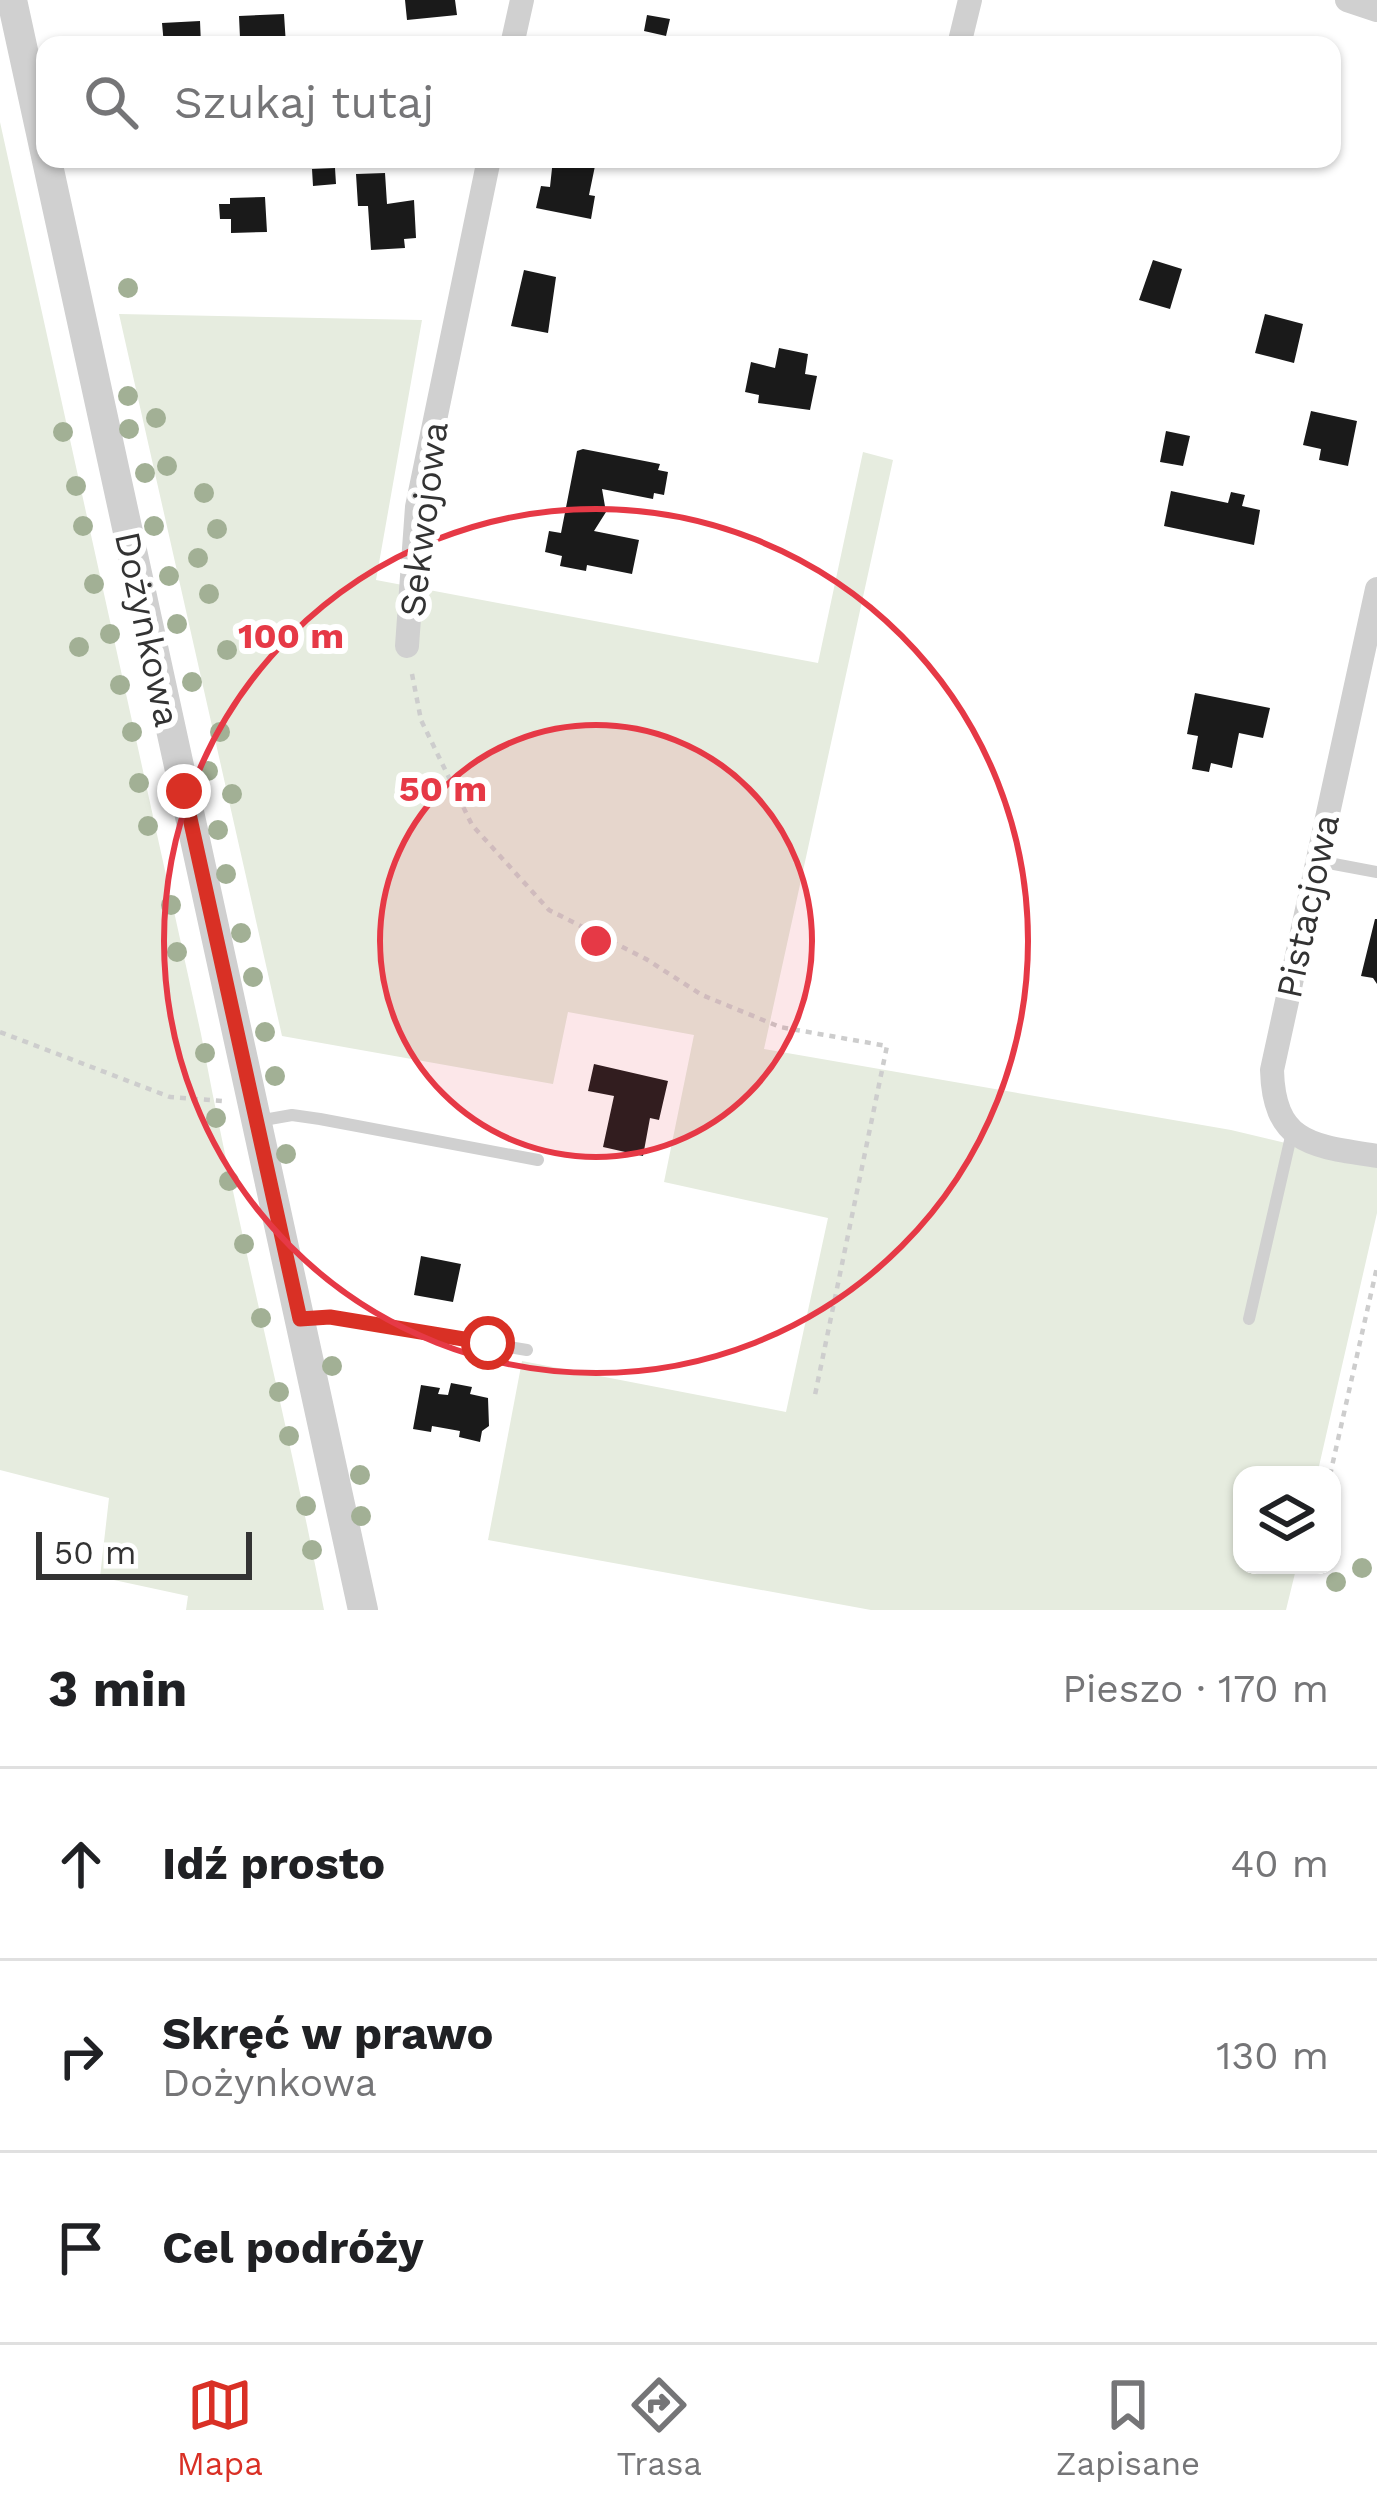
<!DOCTYPE html>
<html lang="pl">
<meta charset="utf-8">
<style>
body{margin:0;font-family:"Work Sans",sans-serif;background:#f2f2f2;color:#202124}
.controls{position:absolute;right:36px;bottom:36px;display:grid;overflow:hidden;border-radius:24px;box-shadow:0 3px 9px #0004}
.controls button{width:108px;height:108px;display:grid;place-items:center;padding:0;border:0;border-bottom:3px solid #e0e0e0;background:#fff;color:#202124;font:60px sans-serif}
.scale{position:absolute;left:36px;bottom:30px;width:216px;box-sizing:border-box;padding-left:12px;border:6px solid #333;border-top:0;font-size:33px;line-height:42px;white-space:nowrap;color:#333;-webkit-text-stroke:9px #fff;paint-order:stroke}
.stop{position:absolute;width:36px;height:36px;margin:-27px;border:9px solid #d93025;border-radius:50%;background:#fff}
.stop.end{background:#d93025;border-color:#fff;box-shadow:0 3px 12px #0008}
.list{margin:0;padding:0;list-style:none}
h2{display:flex;justify-content:space-between;align-items:center;height:156px;margin:0;padding:0 48px;font-size:51px}
h2 small{font-size:39px;font-weight:400;color:#757577}
.list li{display:grid;grid-template-columns:78px 1fr auto;gap:36px;align-items:center;box-sizing:border-box;height:192px;padding:0 48px;border-top:3px solid #e0e0e0}
.list b{display:block;font-size:45px;white-space:nowrap}
.list p{margin:0;font-size:39px;white-space:nowrap;color:#757577}
.list em{font-size:39px;font-style:normal;color:#757577}
.icon{flex:none;width:66px;height:66px;fill:none;stroke:currentColor;stroke-width:2;stroke-linecap:round;stroke-linejoin:round}
.map{position:relative;flex:none;width:1377px;height:1610px;overflow:hidden}
.search{position:absolute;background:#fff;box-shadow:0 3px 9px #0004;left:36px;right:36px;top:36px;height:132px;display:flex;align-items:center;gap:30px;box-sizing:border-box;padding:0 42px;border-radius:24px;color:#757577;font-size:45px}
.sheet{height:732px;background:#fff}
nav{display:flex;justify-content:space-around;align-items:center;box-sizing:border-box;height:168px;border-top:3px solid #e0e0e0;background:#fff;font-size:33px;color:#757577}
nav a{display:grid;justify-items:center;gap:6px}
nav .on{color:#d93025}
.map>svg:first-child{display:block}
</style>
<div class="map">
<svg width="1377" height="1610" viewBox="0 0 1377 1610">
<rect width="100%" height="100%" fill="#fff"/>
<!-- green -->
<path fill="#e6ecdf" d="M 0,122 L 201,1034 C 237,1227 287,1417 324,1610 L 186,1610 L 188,1596 L 100,1577 L 109,1498 L 0,1470 Z
M 119,314 L 422,320 L 376,580 L 818,663 L 863,452 L 893,460 L 764,1049 L 1231,1130 L 1377,1165 L 1377,1213 L 1317,1475 L 1242,1475 L 1242,1565 L 1297,1565 L 1286,1610 L 871,1610 L 488,1540 L 522,1361 L 786,1412 L 828,1218 L 664,1182 L 694,1035 L 568,1012 L 553,1084 L 282,1036 Z"/>
<!-- building -->
<path fill="#1a1a1a" d="M 405,0 L 455,0 L 457,15 L 407,20 Z
M 284,14 L 286,45 L 257,45 L 257,37 L 240,38 L 239,16 Z
M 647,15 L 670,19 L 666,36 L 644,31 Z
M 200,21 L 201,45 L 164,45 L 162,23 Z
M 553,159 L 595,166 L 589,195 L 595,196 L 591,219 L 536,208 L 541,186 L 550,187 Z
M 335,168 L 336,184 L 313,186 L 312,169 Z
M 385,173 L 387,204 L 414,200 L 416,238 L 404,239 L 405,248 L 371,250 L 368,206 L 358,206 L 356,174 Z
M 265,197 L 267,232 L 231,233 L 231,219 L 220,219 L 219,204 L 230,204 L 230,198 Z
M 1153,260 L 1182,269 L 1170,309 L 1139,300 Z
M 524,270 L 556,277 L 548,333 L 511,326 Z
M 1265,314 L 1303,324 L 1294,363 L 1255,353 Z
M 779,348 L 808,354 L 805,374 L 817,376 L 810,410 L 758,403 L 759,395 L 745,392 L 751,362 L 775,368 Z
M 1311,411 L 1357,421 L 1348,466 L 1319,460 L 1321,449 L 1303,445 Z
M 1166,431 L 1190,436 L 1183,466 L 1160,462 Z
M 583,449 L 660,464 L 658,470 L 668,472 L 664,495 L 654,493 L 653,499 L 602,489 L 606,512 L 594,531 L 639,540 L 632,574 L 587,565 L 586,571 L 560,566 L 562,556 L 545,552 L 549,531 L 561,533 L 577,451 Z
M 1171,491 L 1228,503 L 1231,492 L 1245,495 L 1242,506 L 1260,510 L 1254,545 L 1164,526 Z
M 1195,693 L 1270,708 L 1263,738 L 1239,733 L 1232,768 L 1211,763 L 1209,772 L 1192,769 L 1198,736 L 1187,734 Z
M 1375,919 L 1377,919 L 1377,984 L 1373,978 L 1361,976 Z
M 594,1064 L 668,1081 L 659,1120 L 650,1118 L 643,1156 L 603,1147 L 614,1096 L 588,1091 Z
M 421,1256 L 461,1264 L 453,1302 L 414,1295 Z
M 451,1383 L 472,1387 L 470,1394 L 488,1398 L 489,1426 L 482,1431 L 480,1442 L 459,1437 L 460,1431 L 432,1426 L 431,1432 L 413,1429 L 421,1385 L 440,1388 L 438,1394 L 448,1395 Z"/>
<g fill="none" stroke-linecap="round" stroke-linejoin="round">
<!-- path -->
<path stroke="#cdcdcd" stroke-width="4.5" stroke-dasharray="6 6" stroke-linecap="butt" d="M 412,674 L 421,720 L 472,825 L 549,910 L 646,959 L 702,995 L 780,1027 L 887,1046 L 815,1395
M 0,1032 L 170,1097 L 222,1101
M 1330,1475 L 1377,1267"/>
<!-- service -->
<path stroke="#d0d0d0" stroke-width="12" d="M 1318,861 L 1377,872
M 258,1121 L 292,1115 L 320,1119 L 538,1160
M 301,1319 L 330,1317 L 527,1350
M 1249,1319 L 1292,1132"/>
<!-- minor -->
<path stroke="#d0d0d0" stroke-width="24" d="M 1347,0 L 1377,10
M 512,45 L 522,0
M 959,45 L 970,0
M 1377,589 L 1272,1070 C 1274,1145 1314,1146 1377,1156
M 407,646 L 417,507 L 489,159"/>
<!-- tertiary -->
<path stroke="#d0d0d0" stroke-width="30" d="M 12,0 L 363,1610"/>
</g>
<!-- trees -->
<g fill="#a2b095">
<circle cx="128" cy="288" r="10"/>
<circle cx="128" cy="396" r="10"/>
<circle cx="156" cy="418" r="10"/>
<circle cx="129" cy="429" r="10"/>
<circle cx="63" cy="432" r="10"/>
<circle cx="167" cy="466" r="10"/>
<circle cx="145" cy="473" r="10"/>
<circle cx="76" cy="486" r="10"/>
<circle cx="204" cy="493" r="10"/>
<circle cx="83" cy="526" r="10"/>
<circle cx="154" cy="526" r="10"/>
<circle cx="217" cy="529" r="10"/>
<circle cx="198" cy="558" r="10"/>
<circle cx="169" cy="576" r="10"/>
<circle cx="94" cy="584" r="10"/>
<circle cx="209" cy="594" r="10"/>
<circle cx="177" cy="624" r="10"/>
<circle cx="110" cy="634" r="10"/>
<circle cx="79" cy="647" r="10"/>
<circle cx="227" cy="650" r="10"/>
<circle cx="192" cy="682" r="10"/>
<circle cx="120" cy="685" r="10"/>
<circle cx="132" cy="732" r="10"/>
<circle cx="220" cy="732" r="10"/>
<circle cx="208" cy="771" r="10"/>
<circle cx="139" cy="783" r="10"/>
<circle cx="232" cy="794" r="10"/>
<circle cx="148" cy="826" r="10"/>
<circle cx="218" cy="830" r="10"/>
<circle cx="226" cy="874" r="10"/>
<circle cx="171" cy="905" r="10"/>
<circle cx="241" cy="933" r="10"/>
<circle cx="177" cy="952" r="10"/>
<circle cx="253" cy="977" r="10"/>
<circle cx="265" cy="1032" r="10"/>
<circle cx="205" cy="1053" r="10"/>
<circle cx="275" cy="1076" r="10"/>
<circle cx="216" cy="1118" r="10"/>
<circle cx="286" cy="1154" r="10"/>
<circle cx="229" cy="1181" r="10"/>
<circle cx="244" cy="1244" r="10"/>
<circle cx="261" cy="1318" r="10"/>
<circle cx="332" cy="1366" r="10"/>
<circle cx="279" cy="1392" r="10"/>
<circle cx="289" cy="1436" r="10"/>
<circle cx="360" cy="1475" r="10"/>
<circle cx="306" cy="1506" r="10"/>
<circle cx="361" cy="1516" r="10"/>
<circle cx="312" cy="1550" r="10"/>
<circle cx="1362" cy="1568" r="10"/>
<circle cx="1336" cy="1582" r="10"/>
</g>
<g fill="none" stroke-linecap="round" stroke-linejoin="round">
<!-- route -->
<path stroke="#d93025" stroke-width="15" d="M 184,791 L 300,1319 L 330,1317 L 488,1343"/>
</g>
<!-- distance rings -->
<circle cx="596" cy="941" r="216" fill="#e63946" fill-opacity=".12"/>
<g fill="none" stroke="#e63946" stroke-width="6">
<circle cx="596" cy="941" r="216"/>
<circle cx="596" cy="941" r="432"/>
</g>
<g text-anchor="middle" stroke-width="12" stroke-linejoin="round" paint-order="stroke">
<!-- street labels -->
<g font-size="36" fill="#333" stroke="#fff">
<text transform="translate(423 519) rotate(-83)" y="13">Sekwojowa</text>
<text transform="translate(148 629) rotate(78)" y="13">Dożynkowa</text>
<text transform="translate(1307 906) rotate(-78)" y="13">Pistacjowa</text>
</g>
</g>
<circle cx="596" cy="941" r="18" fill="#e63946" stroke="#fff" stroke-width="6"/>
<g font-size="36" text-anchor="middle" font-weight="bold" fill="#e63946" stroke="#fff" stroke-width="12" stroke-linejoin="round" paint-order="stroke">
<text x="291" y="648">100 m</text>
<text x="443" y="801">50 m</text>
</g>
</svg>
<div class="controls">
<button><svg class="icon" aria-label="layers" viewBox="0 0 24 24"><path d="M12 4l9 5-9 5-9-5zM3 14l9 5 9-5"/></svg></button>
</div>
<div class="scale">50 m</div>
<div class="stop" style="left:488px;top:1343px"></div>
<div class="stop end" style="left:184px;top:791px"></div>
<div class="search"><svg class="icon" aria-label="search" viewBox="0 0 24 24"><circle cx="10" cy="10" r="6"/><path d="M15 15l6 6"/></svg>Szukaj tutaj</div>
</div>
<section class="sheet">
<h2>3 min<small>Pieszo · 170 m</small></h2>
<ul class="list">
<li><svg class="icon" aria-label="ahead" viewBox="0 0 24 24"><path d="M12 20V5M6 11l6-6 6 6"/></svg><div><b>Idź prosto</b></div><em>40 m</em></li>
<li><svg class="icon" aria-label="right" viewBox="0 0 24 24"><path d="M7 20v-9h11M14 6l5 5-5 5"/></svg><div><b>Skręć w prawo</b><p>Dożynkowa</p></div><em>130 m</em></li>
<li><svg class="icon" aria-label="arrive" viewBox="0 0 24 24"><path d="M6 21V4h12l-3 4 3 4H6"/></svg><div><b>Cel podróży</b></div></li>
</ul>
</section>
<nav>
<a class="on"><svg class="icon" aria-label="map" viewBox="0 0 24 24"><path d="M3 6l6-2 6 2 6-2v14l-6 2-6-2-6 2zM9 4v14M15 6v14"/></svg>Mapa</a>
<a><svg class="icon" aria-label="directions" viewBox="0 0 24 24"><path d="M12 3l9 9-9 9-9-9zM9 14v-3h6M13 9l2 2-2 2"/></svg>Trasa</a>
<a><svg class="icon" aria-label="saved" viewBox="0 0 24 24"><path d="M7 4h10v16l-5-4-5 4z"/></svg>Zapisane</a>
</nav>
